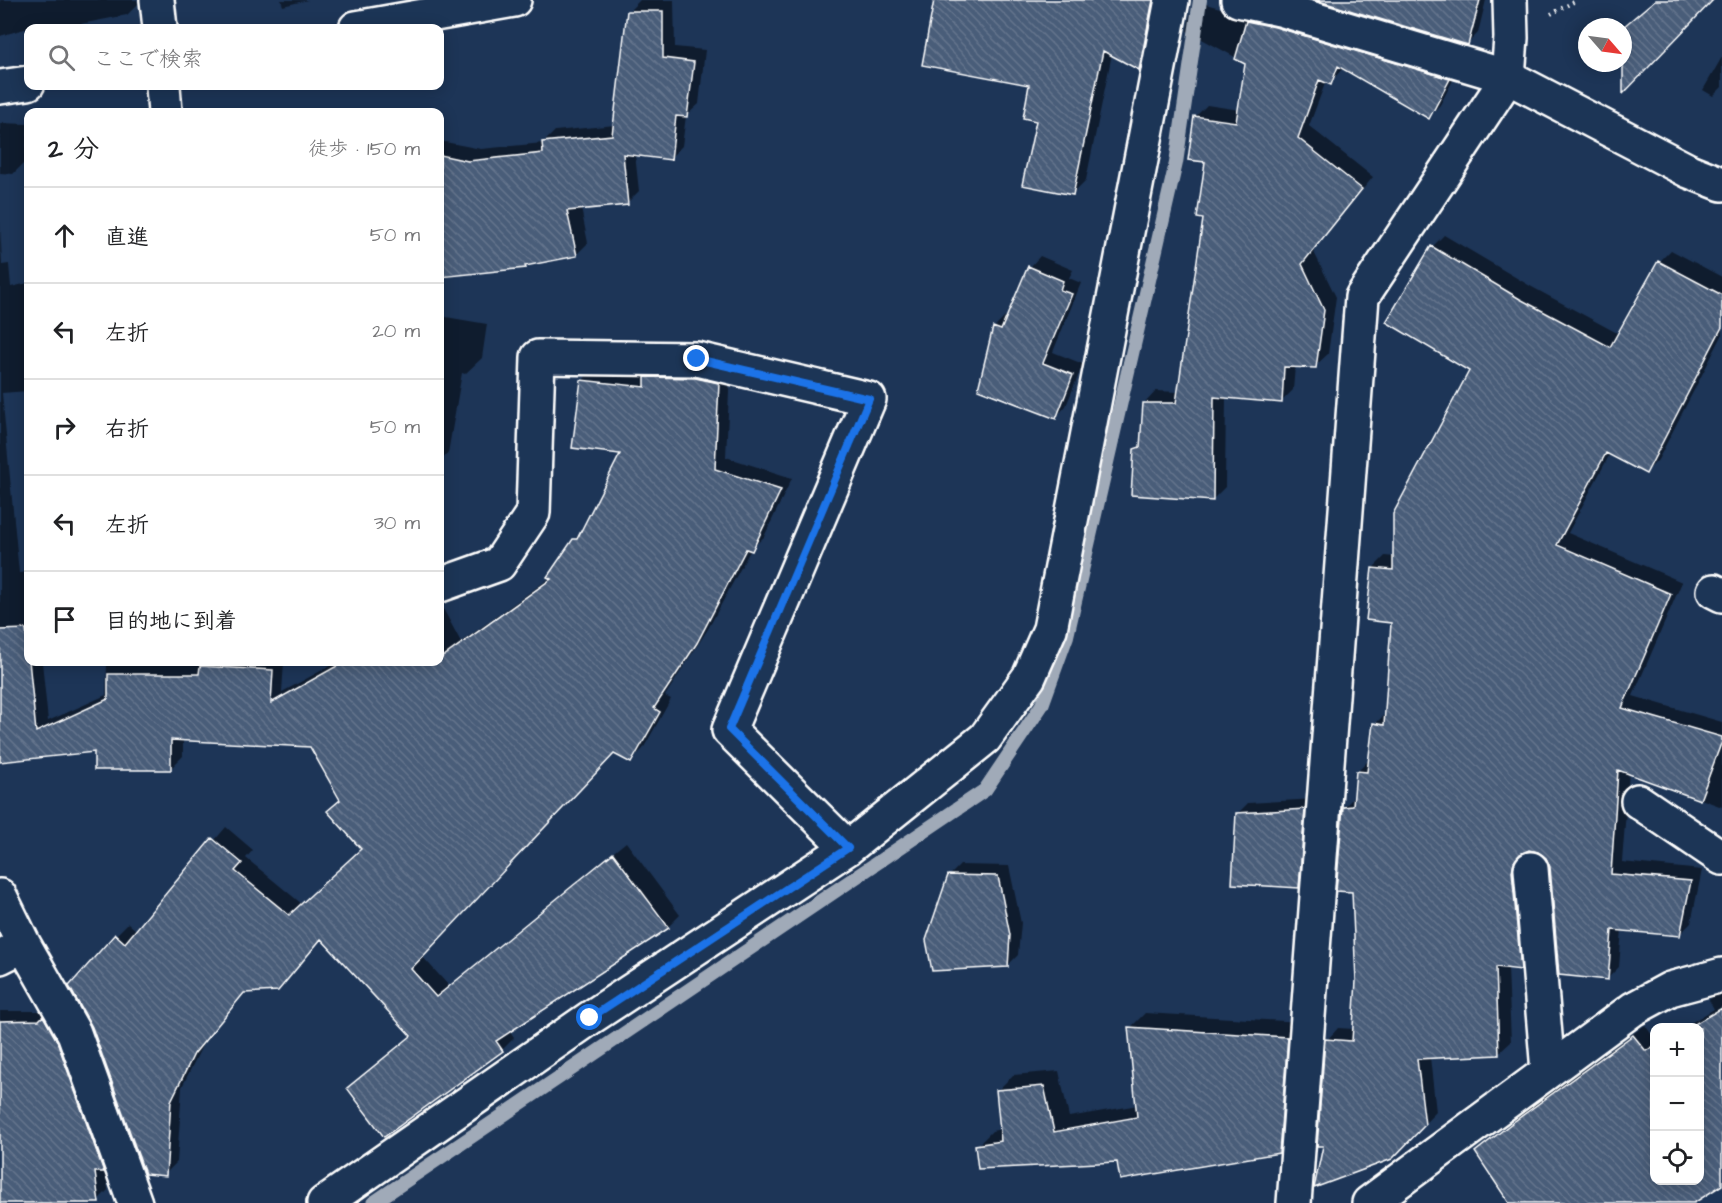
<!DOCTYPE html>
<html lang="ja">
<meta charset="utf-8">
<style>
body{margin:0;font-family:"Architects Daughter","Klee One",sans-serif;background:#f6f6f6;color:#202124}
.controls{position:absolute;right:18px;bottom:18px;display:grid;overflow:hidden;border-radius:12px;box-shadow:0 3px 15px #0003}
.controls button{width:54px;height:54px;display:grid;place-items:center;padding:0;border:0;border-bottom:2px solid #e0e0e0;background:#fff;color:#202124;font:30px sans-serif}
.compass{position:absolute;left:1578px;top:18px;width:54px;height:54px;border-radius:50%;background:#fff;box-shadow:0 3px 15px #0003;rotate:118deg}
.stop{position:absolute;width:18px;height:18px;margin:-14px;border:4px solid #1a73e8;border-radius:50%;background:#fff}
.stop.end{background:#1a73e8;border-color:#fff;box-shadow:0 2px 6px #0008}
.list{margin:0;padding:0;list-style:none}
h2{display:flex;justify-content:space-between;align-items:center;height:78px;margin:0;padding:0 24px;font-size:26px}
h2 small{font-size:20px;font-weight:400;color:#757577}
.list li{display:grid;grid-template-columns:39px 1fr auto;gap:18px;align-items:center;box-sizing:border-box;height:96px;padding:0 24px;border-top:2px solid #e0e0e0}
.list b{display:block;font-size:22px;white-space:nowrap}
.list em{font-size:20px;font-style:normal;color:#757577}
.icon{flex:none;width:33px;height:33px;fill:none;stroke:currentColor;stroke-width:2;stroke-linecap:round;stroke-linejoin:round}
.map{position:relative;flex:none;width:1722px;height:1203px;overflow:hidden}
.search{position:absolute;background:#fff;box-shadow:0 3px 15px #0003;left:24px;top:24px;width:420px;height:66px;display:flex;align-items:center;gap:15px;box-sizing:border-box;padding:0 21px;border-radius:12px;color:#757577;font-size:22px}
.panel{position:absolute;background:#fff;box-shadow:0 3px 15px #0003;left:24px;top:108px;width:420px;height:558px;border-radius:12px}
.map>svg:first-child{display:block}
</style>
<div class="map">
<svg width="1722" height="1203" viewBox="0 0 1722 1203">
<defs>
<pattern id="building-back-hatch" width="6" height="6" patternUnits="userSpaceOnUse" patternTransform="scale(1.5)"><rect width="6" height="6" fill="#4a5d79"/><path d="M-1 5l2 2M0 0l6 6M5-1l2 2" fill="none" stroke="#65758d"/></pattern>
</defs>
<rect width="100%" height="100%" fill="#1d3557"/>
<filter id="ink" filterUnits="userSpaceOnUse"><feTurbulence type="fractalNoise" baseFrequency=".0167" numOctaves="2"/><feDisplacementMap in="SourceGraphic" scale="12" xChannelSelector="R" yChannelSelector="G"/><feConvolveMatrix kernelMatrix="1 2 1 2 8 2 1 2 1" color-interpolation-filters="sRGB"/></filter>
<g filter="url(#ink)">
<!-- shadow -->
<path fill="#0007" d="M 0,0 L 137,0 L 138,4 L 127,15 L 60,28 L 28,28 L 0,36 Z
M 281,0 L 308,0 L 283,6 Z
M 640,0 L 674,0 L 675,47 L 705,50 L 699,104 L 686,116 L 682,146 L 670,158 L 635,154 L 639,191 L 627,203 L 581,208 L 588,243 L 576,255 L 527,264 L 525,267 L 440,276 L 440,141 L 481,149 L 543,143 L 555,131 L 615,125 L 628,12 Z
M 936,0 L 1163,0 L 1152,55 L 1139,68 L 1112,54 L 1086,180 L 1072,194 L 1038,119 L 1031,84 Z
M 1372,0 L 1486,0 L 1478,33 L 1468,43 Z
M 1202,3 L 1271,22 L 1460,67 L 1440,105 L 1428,117 L 1343,68 L 1330,83 L 1326,81 L 1309,126 L 1373,177 L 1313,250 L 1336,297 L 1328,354 L 1315,366 L 1295,366 L 1293,390 L 1281,402 L 1226,397 L 1225,487 L 1213,499 L 1136,450 L 1142,443 L 1144,404 L 1156,391 L 1179,392 L 1205,217 L 1206,161 L 1195,117 L 1207,105 L 1240,110 L 1246,63 L 1187,31 L 1190,15 Z
M 1722,57 L 1722,87 L 1713,96 L 1703,90 Z
M 0,123 L 28,124 L 25,162 L 13,174 L 0,173 Z
M 0,222 L 2,265 L 9,264 L 11,287 L 28,283 L 28,391 L 2,393 L 19,573 L 28,572 L 28,662 L 42,662 L 48,721 L 106,695 L 107,662 L 284,662 L 282,692 L 337,662 L 440,662 L 440,603 L 461,642 L 551,577 L 574,540 L 583,531 L 622,453 L 582,381 L 594,368 L 730,371 L 726,457 L 792,478 L 764,537 L 751,549 L 708,629 L 665,696 L 671,699 L 643,749 L 630,761 L 615,753 L 422,956 L 449,986 L 626,842 L 680,915 L 668,927 L 509,1031 L 514,1038 L 502,1050 L 349,1088 L 412,1035 L 322,938 L 277,989 L 246,991 L 205,1040 L 182,1087 L 177,1162 L 165,1174 L 116,935 L 128,923 L 137,931 L 226,827 L 253,850 L 246,858 L 302,904 L 363,848 L 341,799 L 311,745 L 183,739 L 183,756 L 171,768 L 95,751 L 0,760 Z
M 1444,235 L 1532,287 L 1619,334 L 1659,262 L 1671,250 L 1722,277 L 1722,336 L 1658,460 L 1646,472 L 1610,454 L 1568,533 L 1682,582 L 1633,696 L 1722,722 L 1722,807 L 1629,772 L 1622,862 L 1702,870 L 1691,923 L 1679,935 L 1622,929 L 1619,967 L 1607,979 L 1547,857 L 1540,851 L 1530,849 L 1525,850 L 1524,858 L 1532,957 L 1520,969 L 1508,967 L 1511,1042 L 1499,1053 L 1430,1057 L 1436,1112 L 1391,1158 L 1324,1144 L 1327,1040 L 1338,1028 L 1354,1029 L 1357,981 L 1354,890 L 1344,807 L 1355,796 L 1357,772 L 1369,760 L 1375,724 L 1387,712 L 1393,621 L 1373,568 L 1385,556 L 1395,557 L 1471,371 L 1432,247 Z
M 1040,256 L 1073,270 L 1069,278 L 1081,283 L 1053,352 L 1083,364 L 1066,406 L 1056,417 L 994,328 L 1005,317 L 1007,318 L 1030,267 Z
M 440,316 L 487,324 L 482,358 L 465,374 L 462,373 L 448,453 L 440,462 Z
M 1315,799 L 1309,876 L 1298,887 L 1237,814 L 1248,803 Z
M 960,865 L 1009,866 L 1021,923 L 1018,955 L 1007,966 L 949,876 Z
M 1722,989 L 1722,1183 L 1691,1203 L 1515,1203 L 1477,1152 L 1524,1112 L 1645,1025 L 1654,1038 L 1654,1180 L 1700,1180 L 1700,1028 L 1682,1028 L 1714,1009 L 1709,1000 Z
M 0,1011 L 50,1011 L 106,1168 L 108,1190 L 98,1200 L 75,1203 L 0,1203 Z
M 1145,1013 L 1302,1022 L 1294,1136 L 1278,1152 L 1118,1161 L 977,1146 L 992,1131 L 1001,1129 L 998,1090 L 1013,1075 L 1059,1071 L 1069,1117 L 1138,1105 L 1130,1028 Z"/>
<g fill="none" stroke-linecap="round" stroke-linejoin="round">
<!-- stream -->
<path stroke="#a0aab8" stroke-width="14" d="M 373,1203 L 985,790 L 1042,705 L 1067,636 L 1176,163 L 1200,0"/>
</g>
<!-- building -->
<path fill="url(#building-back-hatch)" stroke="#fff" stroke-width="1.5" d="M 934,0 L 1153,0 L 1139,70 L 1103,51 L 1073,195 L 1022,185 L 1036,121 L 1023,118 L 1029,85 L 922,65 Z
M 1315,0 L 1480,0 L 1468,45 Z
M 1655,0 L 1713,0 L 1623,94 L 1623,27 Z
M 627,11 L 663,11 L 663,58 L 694,62 L 687,117 L 676,116 L 671,160 L 623,154 L 628,205 L 567,211 L 577,256 L 525,266 L 526,268 L 440,277 L 440,155 L 468,161 L 543,153 L 542,142 L 612,135 Z
M 1246,21 L 1275,27 L 1450,79 L 1429,119 L 1338,66 L 1331,85 L 1319,80 L 1298,138 L 1362,189 L 1302,264 L 1324,310 L 1316,368 L 1284,367 L 1282,403 L 1214,397 L 1213,501 L 1131,495 L 1134,449 L 1140,447 L 1143,403 L 1176,403 L 1203,219 L 1197,218 L 1205,162 L 1188,160 L 1194,116 L 1236,122 L 1245,64 L 1235,59 Z
M 1431,246 L 1520,299 L 1610,347 L 1658,261 L 1722,295 L 1722,327 L 1646,474 L 1606,453 L 1557,545 L 1671,594 L 1622,708 L 1722,737 L 1722,741 L 1700,800 L 1618,770 L 1611,874 L 1691,881 L 1680,936 L 1612,930 L 1608,980 L 1559,975 L 1550,867 L 1546,858 L 1538,852 L 1529,850 L 1520,854 L 1514,862 L 1512,871 L 1521,970 L 1496,967 L 1499,1055 L 1417,1059 L 1425,1125 L 1392,1159 L 1314,1188 L 1323,1146 L 1317,1146 L 1325,1039 L 1352,1041 L 1356,981 L 1352,892 L 1336,891 L 1343,807 L 1353,806 L 1356,771 L 1367,772 L 1373,723 L 1384,725 L 1391,623 L 1366,620 L 1372,568 L 1393,570 L 1393,514 L 1469,371 L 1386,322 Z
M 1028,266 L 1063,281 L 1060,290 L 1072,294 L 1043,363 L 1073,375 L 1056,419 L 978,389 L 993,327 L 1001,330 Z
M 645,377 L 695,378 L 719,383 L 715,469 L 781,490 L 752,551 L 746,549 L 697,643 L 654,708 L 660,712 L 631,763 L 614,754 L 411,969 L 436,997 L 613,853 L 669,928 L 496,1041 L 503,1051 L 384,1137 L 347,1088 L 411,1036 L 321,939 L 278,991 L 244,993 L 194,1054 L 171,1101 L 166,1176 L 145,1174 L 92,1027 L 69,986 L 115,934 L 125,943 L 212,838 L 242,863 L 235,871 L 289,915 L 361,849 L 327,811 L 340,800 L 310,747 L 171,740 L 171,770 L 94,770 L 94,752 L 0,762 L 0,630 L 26,629 L 36,732 L 108,699 L 108,674 L 199,674 L 200,666 L 273,670 L 271,703 L 344,662 L 440,662 L 440,659 L 551,579 L 547,577 L 573,539 L 577,539 L 620,454 L 572,448 L 581,380 L 645,387 Z
M 1305,809 L 1299,888 L 1232,884 L 1236,813 Z
M 948,875 L 998,876 L 1010,935 L 1008,967 L 932,971 L 926,940 Z
M 1722,1008 L 1722,1185 L 1694,1203 L 1509,1203 L 1475,1152 L 1512,1123 L 1633,1035 L 1646,1051 L 1654,1046 L 1654,1180 L 1700,1180 L 1700,1028 L 1688,1028 Z
M 43,1016 L 57,1041 L 104,1172 L 95,1172 L 99,1203 L 0,1203 L 0,1021 L 39,1020 Z
M 1128,1027 L 1288,1037 L 1279,1153 L 1120,1180 L 1117,1162 L 978,1169 L 975,1145 L 1001,1141 L 996,1090 L 1044,1086 L 1054,1132 L 1137,1117 Z"/>
<g fill="none" stroke-linecap="round" stroke-linejoin="round">
<!-- minor casing -->
<g stroke="#fff" stroke-width="38">
<path id="minor" d="M 157,0 L 160,28
M 1238,0 L 1280,9 L 1508,77 L 1689,171 L 1722,184
M 163,86 L 165,112
M 440,585 L 499,564 L 533,513 L 538,357 L 697,359 L 869,399 L 729,730 L 848,848
M 1714,591 L 1722,595
M 1638,801 L 1722,858
M 1531,869 L 1548,1071
M 0,896 L 24,945 L 74,1033 L 135,1203
M 0,957 L 24,945
M 324,1203 L 590,1018 L 848,848 L 985,738 L 1029,677 L 1050,629 L 1172,0
M 1294,1203 L 1362,297 L 1508,77 L 1511,38 L 1510,0
M 1369,1203 L 1633,1009 L 1670,989 L 1722,975"/>
</g>
<!-- major casing -->
<g stroke="#fff" stroke-width="38">
<path id="major" d="M 356,28 L 514,0
M 0,87 L 28,83"/>
</g>
<!-- path -->
<path stroke="#fff" stroke-width="4" stroke-dasharray="1.5 4.5" stroke-linecap="butt" d="M 1551,14 L 1577,0"/>
<!-- minor -->
<use href="#minor" stroke="#1d3557" stroke-width="33"/>
<!-- major -->
<use href="#major" stroke="#1d3557" stroke-width="33"/>
</g>
</g>
<g fill="none" stroke-linecap="round" stroke-linejoin="round" filter="url(#ink)">
<!-- route -->
<path stroke="#1a73e8" stroke-width="8" d="M 590,1018 L 848,848 L 729,729 L 869,399 L 697,359"/>
</g>
</svg>
<div class="controls">
<button>+</button>
<button>−</button>
<button><svg class="icon" aria-label="locate" viewBox="0 0 24 24"><circle cx="12" cy="12" r="6"/><path d="M12 2v4M12 18v4M2 12h4M18 12h4"/></svg></button>
</div>
<svg class="compass" viewBox="-18 -18 36 36"><path d="M0-13l5 13h-10z" fill="#e53935"/><path d="M0 13l5-13h-10z" fill="#757577"/></svg>
<div class="stop" style="left:590px;top:1018px"></div>
<div class="stop end" style="left:697px;top:359px"></div>
<div class="search"><svg class="icon" aria-label="search" viewBox="0 0 24 24"><circle cx="10" cy="10" r="6"/><path d="M15 15l6 6"/></svg>ここで検索</div>
<section class="panel">
<h2>2 分<small>徒歩 · 150 m</small></h2>
<ul class="list">
<li><svg class="icon" aria-label="ahead" viewBox="0 0 24 24"><path d="M12 20V5M6 11l6-6 6 6"/></svg><div><b>直進</b></div><em>50 m</em></li>
<li><svg class="icon" aria-label="left" viewBox="0 0 24 24"><path d="M17 20v-9H6M10 6l-5 5 5 5"/></svg><div><b>左折</b></div><em>20 m</em></li>
<li><svg class="icon" aria-label="right" viewBox="0 0 24 24"><path d="M7 20v-9h11M14 6l5 5-5 5"/></svg><div><b>右折</b></div><em>50 m</em></li>
<li><svg class="icon" aria-label="left" viewBox="0 0 24 24"><path d="M17 20v-9H6M10 6l-5 5 5 5"/></svg><div><b>左折</b></div><em>30 m</em></li>
<li><svg class="icon" aria-label="arrive" viewBox="0 0 24 24"><path d="M6 21V4h12l-3 4 3 4H6"/></svg><div><b>目的地に到着</b></div></li>
</ul>
</section>
</div>
